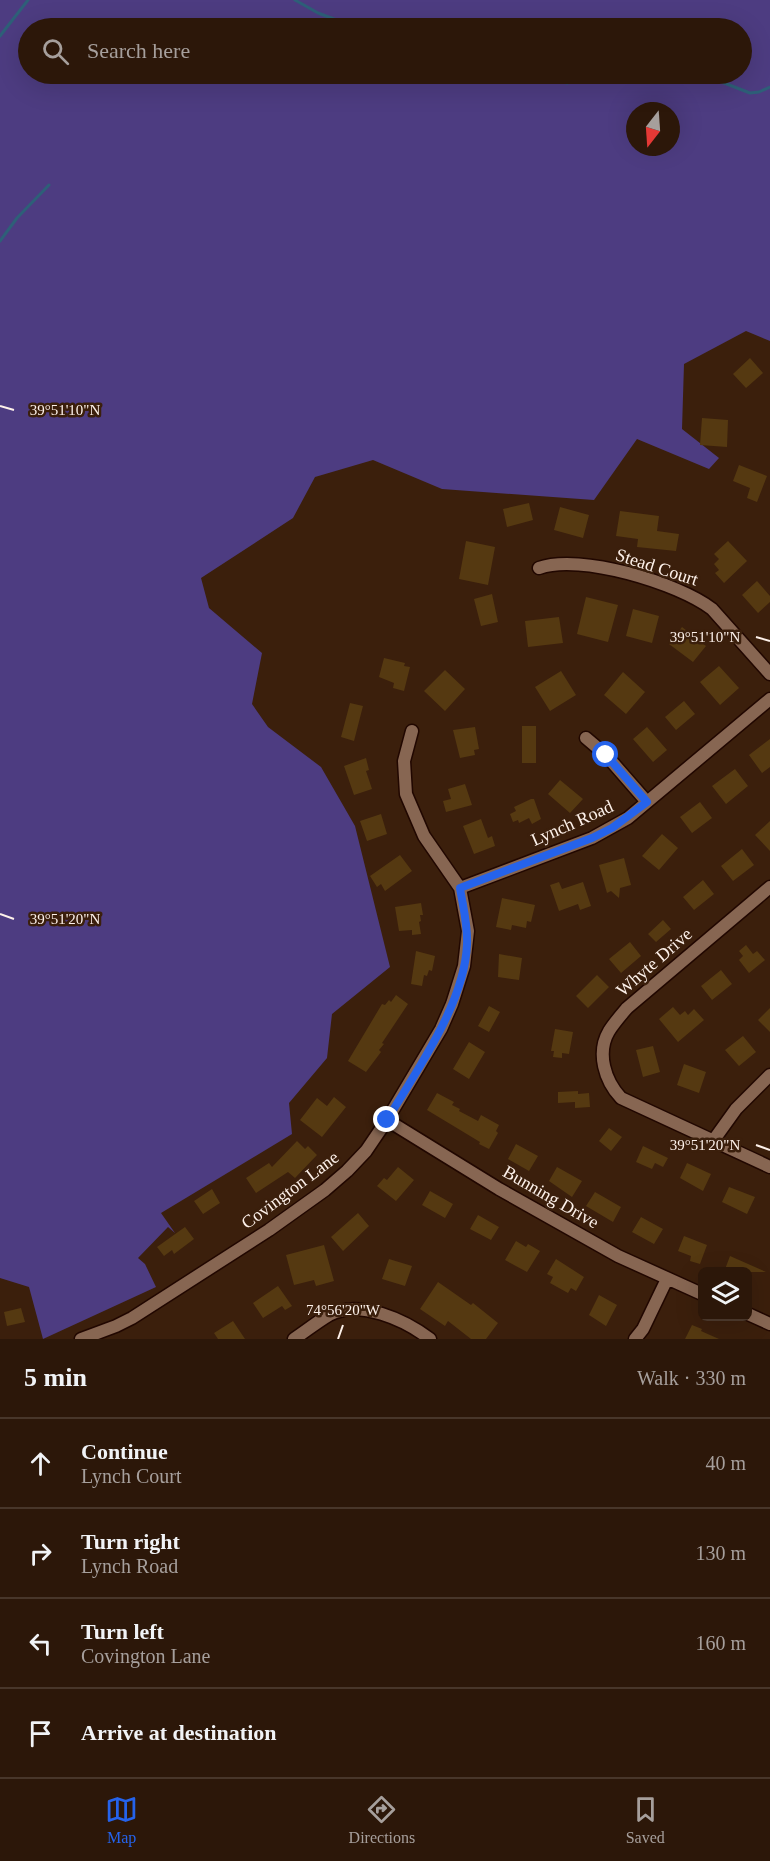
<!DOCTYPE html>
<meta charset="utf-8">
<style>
body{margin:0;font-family:"Times New Roman",serif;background:#342012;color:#f1f3f6}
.controls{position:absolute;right:18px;bottom:18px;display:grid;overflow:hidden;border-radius:9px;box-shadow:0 6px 24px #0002}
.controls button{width:54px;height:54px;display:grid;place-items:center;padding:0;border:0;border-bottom:2px solid #48362a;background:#2c1709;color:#f1f3f6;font:30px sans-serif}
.compass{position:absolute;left:626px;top:102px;width:54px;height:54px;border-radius:50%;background:#2c1709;box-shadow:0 6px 24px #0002;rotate:197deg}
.stop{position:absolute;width:18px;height:18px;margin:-14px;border:4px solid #2563eb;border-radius:50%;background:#fff}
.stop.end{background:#2563eb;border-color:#fff;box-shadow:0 2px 6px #0008}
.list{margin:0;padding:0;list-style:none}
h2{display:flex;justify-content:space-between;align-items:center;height:78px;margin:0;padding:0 24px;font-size:26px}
h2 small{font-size:20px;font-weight:400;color:#a69f9c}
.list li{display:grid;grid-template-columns:39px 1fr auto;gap:18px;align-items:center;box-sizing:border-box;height:90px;padding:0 24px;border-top:2px solid #48362a}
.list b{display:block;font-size:22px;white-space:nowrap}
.list p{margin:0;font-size:20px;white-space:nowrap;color:#a69f9c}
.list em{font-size:20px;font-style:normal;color:#a69f9c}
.icon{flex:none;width:33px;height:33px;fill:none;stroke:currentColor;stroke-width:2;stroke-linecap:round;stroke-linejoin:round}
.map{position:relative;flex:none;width:770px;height:1339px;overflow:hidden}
.search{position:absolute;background:#2c1709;box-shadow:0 6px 24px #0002;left:18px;right:18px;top:18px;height:66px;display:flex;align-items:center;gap:15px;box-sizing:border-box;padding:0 21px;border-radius:33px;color:#a69f9c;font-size:22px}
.sheet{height:438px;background:#2c1709}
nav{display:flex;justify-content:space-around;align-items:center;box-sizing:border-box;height:84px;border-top:2px solid #48362a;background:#2c1709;font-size:16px;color:#a69f9c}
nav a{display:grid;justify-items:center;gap:3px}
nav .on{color:#2563eb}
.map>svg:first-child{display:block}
</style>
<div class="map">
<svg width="770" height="1339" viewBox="0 0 770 1339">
<rect width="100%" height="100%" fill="#3b1f0c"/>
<!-- green -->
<path fill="#4d3c81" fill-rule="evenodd" d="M 0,0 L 770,0 L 770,341 L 746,331 L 684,364 L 682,429 L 719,458 L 709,469 L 637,439 L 594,500 L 442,489 L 373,460 L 315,477 L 293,518 L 201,578 L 209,608 L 262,653 L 252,704 L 268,727 L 321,767 L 355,826 L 390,967 L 332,1014 L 327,1058 L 289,1103 L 292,1134 L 161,1213 L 175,1233 L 168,1227 L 138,1258 L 145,1264 L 156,1287 L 43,1339 L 29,1287 L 0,1278 ZM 28,28 L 742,28 L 742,74 L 28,74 ZM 635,111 L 671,111 L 671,147 L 635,147 Z"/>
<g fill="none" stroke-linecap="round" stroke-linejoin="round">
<!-- stream -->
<path stroke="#2e5f78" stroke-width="3" d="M 295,0 L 318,13 L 358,28
M 0,36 L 28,0
M 525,74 L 534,77 L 545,76 L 567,83 L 589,75 L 609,79 L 626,78 L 636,81 L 676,76 L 705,78 L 719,81 L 750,93 L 759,92 L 770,87
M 0,241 L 17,218 L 49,185"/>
</g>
<!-- building -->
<path fill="#553911" d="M 750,358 L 763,373 L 746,388 L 733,374 Z
M 702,418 L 728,420 L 727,447 L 700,445 Z
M 739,465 L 767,476 L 757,502 L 747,498 L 750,488 L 733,481 Z
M 529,503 L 533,520 L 507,527 L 503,509 Z
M 560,507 L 589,515 L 583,538 L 554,530 Z
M 620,511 L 659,516 L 657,531 L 679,534 L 676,551 L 637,547 L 638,539 L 616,536 Z
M 466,541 L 495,547 L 488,585 L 459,579 Z
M 728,541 L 747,561 L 724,583 L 715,573 L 719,570 L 714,564 L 719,559 L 714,554 Z
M 757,581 L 770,596 L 770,602 L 758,613 L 742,595 Z
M 492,594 L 498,622 L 481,626 L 474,599 Z
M 586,597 L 618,605 L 608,642 L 577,634 Z
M 633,609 L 659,616 L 652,643 L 626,636 Z
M 559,617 L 563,643 L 528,647 L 525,621 Z
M 682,627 L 706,646 L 693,662 L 669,644 Z
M 384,658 L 405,663 L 404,666 L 410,667 L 404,691 L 393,688 L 394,683 L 379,677 Z
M 719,666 L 739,688 L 720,705 L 700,682 Z
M 445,670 L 465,689 L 445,711 L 424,691 Z
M 561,671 L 576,695 L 550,711 L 535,687 Z
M 623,672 L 645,692 L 626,714 L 604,695 Z
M 684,701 L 695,714 L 676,730 L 665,717 Z
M 350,703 L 363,706 L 354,741 L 341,737 Z
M 522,726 L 536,726 L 536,763 L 522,763 Z
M 475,727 L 479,749 L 474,750 L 475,755 L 460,758 L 453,730 Z
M 647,727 L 667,750 L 653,762 L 633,739 Z
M 770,739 L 770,767 L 762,773 L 749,755 Z
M 366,758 L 369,770 L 366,771 L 372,789 L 354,795 L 344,766 Z
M 735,769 L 748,786 L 726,804 L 712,786 Z
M 560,780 L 583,799 L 570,813 L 548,794 Z
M 465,784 L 472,805 L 446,812 L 443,801 L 451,799 L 448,789 Z
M 531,799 L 534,799 L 541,819 L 532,824 L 529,818 L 519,823 L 518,820 L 513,822 L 510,814 L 516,811 L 514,807 Z
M 700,802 L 712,818 L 692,833 L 680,817 Z
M 381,814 L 387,834 L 367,841 L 360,821 Z
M 481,819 L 488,838 L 492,836 L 495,846 L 474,854 L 463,826 Z
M 770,821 L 770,851 L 755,835 Z
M 662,834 L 678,848 L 659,870 L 642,856 Z
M 742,849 L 754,865 L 733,881 L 721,866 Z
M 400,855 L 412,871 L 385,891 L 381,884 L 377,887 L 370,876 Z
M 624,858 L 631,885 L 620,888 L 619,898 L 611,891 L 607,893 L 599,865 Z
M 703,880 L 714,894 L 694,910 L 683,897 Z
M 559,882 L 562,889 L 583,882 L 591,906 L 580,910 L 578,904 L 559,911 L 550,885 Z
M 502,898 L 535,905 L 531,922 L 527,921 L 526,928 L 512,925 L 511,930 L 496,927 Z
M 421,903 L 423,915 L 420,915 L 421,921 L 419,922 L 421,934 L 412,935 L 412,930 L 399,931 L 395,907 Z
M 663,920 L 671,929 L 656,942 L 648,934 Z
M 630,942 L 641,956 L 621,973 L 609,959 Z
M 746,945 L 753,954 L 757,951 L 765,960 L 749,973 L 739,960 L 743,956 L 739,951 Z
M 416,951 L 435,956 L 432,971 L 429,970 L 427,976 L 424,975 L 422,986 L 411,984 Z
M 499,954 L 522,958 L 519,980 L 498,977 Z
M 721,970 L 732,984 L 712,1000 L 701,986 Z
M 597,975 L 609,987 L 588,1008 L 576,996 Z
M 396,995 L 408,1004 L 382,1043 L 384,1044 L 379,1050 L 381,1052 L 366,1072 L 348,1061 L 382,1004 L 385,1005 L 389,1000 L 391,1002 Z
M 489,1006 L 500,1012 L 489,1032 L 478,1026 Z
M 673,1007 L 680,1015 L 685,1011 L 688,1015 L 694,1009 L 704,1020 L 678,1042 L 659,1019 Z
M 770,1008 L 770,1032 L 758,1020 Z
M 555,1029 L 573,1032 L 569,1054 L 562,1053 L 562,1058 L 553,1057 L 554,1051 L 551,1051 Z
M 743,1036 L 756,1052 L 739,1066 L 725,1050 Z
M 469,1042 L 485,1052 L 469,1079 L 453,1069 Z
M 653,1046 L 660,1072 L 643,1077 L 636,1050 Z
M 684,1064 L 706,1072 L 699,1093 L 677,1085 Z
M 578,1091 L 578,1094 L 589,1093 L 590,1107 L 575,1108 L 575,1102 L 558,1103 L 558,1092 Z
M 437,1093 L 454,1102 L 452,1105 L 460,1109 L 459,1111 L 478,1121 L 481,1115 L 499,1125 L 496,1131 L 498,1133 L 489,1149 L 479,1144 L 480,1142 L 427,1110 Z
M 334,1097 L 346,1107 L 322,1137 L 300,1120 L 317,1098 L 327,1106 Z
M 609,1128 L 622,1137 L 611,1151 L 599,1141 Z
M 297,1141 L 305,1149 L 308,1146 L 317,1155 L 295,1178 L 288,1172 L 256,1193 L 246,1178 L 269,1163 L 272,1167 Z
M 516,1144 L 538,1156 L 529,1171 L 508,1159 Z
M 643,1146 L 668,1158 L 663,1167 L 655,1163 L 652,1169 L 636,1162 Z
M 687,1163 L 711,1174 L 703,1191 L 680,1178 Z
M 398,1167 L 414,1180 L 396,1201 L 377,1186 L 384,1178 L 387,1180 Z
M 557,1167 L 582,1181 L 572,1197 L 549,1181 Z
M 729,1187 L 755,1197 L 747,1214 L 722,1202 Z
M 212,1189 L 220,1203 L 203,1214 L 194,1201 Z
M 430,1191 L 453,1204 L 445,1218 L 422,1205 Z
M 595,1192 L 621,1207 L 613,1222 L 586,1206 Z
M 358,1213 L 369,1226 L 343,1251 L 331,1237 Z
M 478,1215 L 499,1227 L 491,1240 L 470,1229 Z
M 641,1217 L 663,1229 L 654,1244 L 632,1232 Z
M 185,1227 L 194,1239 L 174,1254 L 172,1250 L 164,1256 L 157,1247 Z
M 684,1236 L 707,1245 L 700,1264 L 690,1261 L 691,1256 L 678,1251 Z
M 516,1241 L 526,1247 L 528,1244 L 540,1251 L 527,1272 L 505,1260 Z
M 324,1245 L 334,1281 L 316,1286 L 314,1280 L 294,1285 L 286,1255 Z
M 730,1256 L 766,1272 L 724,1272 Z
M 389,1259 L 412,1266 L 405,1286 L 382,1279 Z
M 556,1259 L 584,1277 L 576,1291 L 571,1288 L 568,1293 L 550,1283 L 553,1277 L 547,1274 Z
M 438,1282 L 471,1305 L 473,1303 L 498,1323 L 486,1339 L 471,1339 L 448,1321 L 445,1326 L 420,1309 Z
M 278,1286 L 292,1306 L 285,1310 L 282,1306 L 263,1318 L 253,1303 Z
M 599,1295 L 617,1305 L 606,1326 L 589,1315 Z
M 21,1308 L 25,1322 L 7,1326 L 4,1312 Z
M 233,1321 L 245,1339 L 218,1339 L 214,1333 Z
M 692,1325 L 702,1329 L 701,1331 L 719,1339 L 685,1339 Z"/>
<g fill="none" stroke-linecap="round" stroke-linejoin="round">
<!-- street casing -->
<g stroke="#210700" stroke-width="15">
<path id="street" d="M 539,568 C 580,553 678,583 712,609 L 770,674
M 586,738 L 606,755 L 647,802
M 770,887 L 627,1008 C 621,1015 614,1023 609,1031 C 596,1053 605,1081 621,1098 L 770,1167
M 460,888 L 592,838 L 628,818 L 770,699
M 387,1120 L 499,1189 L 618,1256 L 702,1294
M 713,1141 L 736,1109 L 770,1075
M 748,1314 L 770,1324
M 81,1339 L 116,1326 L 132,1318 L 269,1230 L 325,1190 L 347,1171 L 366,1151 L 387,1120 L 441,1029 L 452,1004 L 464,966 L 468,931 L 460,888 L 424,836 L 406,794 L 404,761 L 412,731
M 294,1339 C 306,1331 317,1322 329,1315 C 360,1299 405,1320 430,1339
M 635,1339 L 643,1329 L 667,1279"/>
</g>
<!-- street -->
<use href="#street" stroke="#876652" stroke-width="12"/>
</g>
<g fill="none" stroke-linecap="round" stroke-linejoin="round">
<!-- route -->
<path stroke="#2563eb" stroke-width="8" d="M 387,1120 C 417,1070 465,1003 467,944 C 468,925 463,907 460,888 L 592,838 L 612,828 L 647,802 L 606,755"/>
</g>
<!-- ticks -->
<path fill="none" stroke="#fdf1ea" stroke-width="2" d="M 0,406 L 14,410M 756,637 L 770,641M 0,914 L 14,919M 756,1145 L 770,1150M 338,1339 L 343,1325"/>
<g text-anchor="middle" stroke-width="5" stroke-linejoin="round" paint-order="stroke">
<!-- street labels -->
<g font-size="18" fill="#fdf1ea" stroke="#3b1f0c">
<text transform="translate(657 567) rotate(18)" y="6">Stead Court</text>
<text transform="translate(572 823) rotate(-24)" y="6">Lynch Road</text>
<text transform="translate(654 962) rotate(-41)" y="6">Whyte Drive</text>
<text transform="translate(290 1190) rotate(-37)" y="6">Covington Lane</text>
<text transform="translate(551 1197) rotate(30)" y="6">Bunning Drive</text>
</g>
</g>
<g font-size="15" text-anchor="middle" fill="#fdf1ea" stroke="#3b1f0c" stroke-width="5" stroke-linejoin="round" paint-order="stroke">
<text x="65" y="415">39°51'10"N</text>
<text x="705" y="642">39°51'10"N</text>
<text x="65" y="924">39°51'20"N</text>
<text x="705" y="1150">39°51'20"N</text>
<text x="343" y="1315">74°56'20"W</text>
</g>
</svg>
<div class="controls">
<button><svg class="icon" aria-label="layers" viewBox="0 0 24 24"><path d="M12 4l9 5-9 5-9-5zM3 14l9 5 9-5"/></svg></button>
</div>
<svg class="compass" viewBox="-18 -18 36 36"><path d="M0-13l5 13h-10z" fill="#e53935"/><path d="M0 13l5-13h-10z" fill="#a69f9c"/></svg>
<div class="stop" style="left:606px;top:755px"></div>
<div class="stop end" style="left:387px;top:1120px"></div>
<div class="search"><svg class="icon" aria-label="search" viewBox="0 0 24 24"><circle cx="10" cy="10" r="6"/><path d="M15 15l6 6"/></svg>Search here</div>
</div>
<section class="sheet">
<h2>5 min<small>Walk · 330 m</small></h2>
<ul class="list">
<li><svg class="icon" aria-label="ahead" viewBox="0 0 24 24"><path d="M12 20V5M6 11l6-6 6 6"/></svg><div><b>Continue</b><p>Lynch Court</p></div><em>40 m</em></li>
<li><svg class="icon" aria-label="right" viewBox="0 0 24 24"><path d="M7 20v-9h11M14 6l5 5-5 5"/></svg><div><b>Turn right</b><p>Lynch Road</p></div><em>130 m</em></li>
<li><svg class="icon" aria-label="left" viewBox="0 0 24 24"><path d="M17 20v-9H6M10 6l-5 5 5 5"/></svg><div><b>Turn left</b><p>Covington Lane</p></div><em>160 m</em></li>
<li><svg class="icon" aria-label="arrive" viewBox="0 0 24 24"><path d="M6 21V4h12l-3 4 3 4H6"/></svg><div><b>Arrive at destination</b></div></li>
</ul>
</section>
<nav>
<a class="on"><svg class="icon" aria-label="map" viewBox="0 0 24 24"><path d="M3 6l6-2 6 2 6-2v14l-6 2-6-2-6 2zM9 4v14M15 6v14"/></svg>Map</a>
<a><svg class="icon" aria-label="directions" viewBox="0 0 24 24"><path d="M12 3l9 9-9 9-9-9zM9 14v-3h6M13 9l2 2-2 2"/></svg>Directions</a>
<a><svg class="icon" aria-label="saved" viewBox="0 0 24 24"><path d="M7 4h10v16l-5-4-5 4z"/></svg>Saved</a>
</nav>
